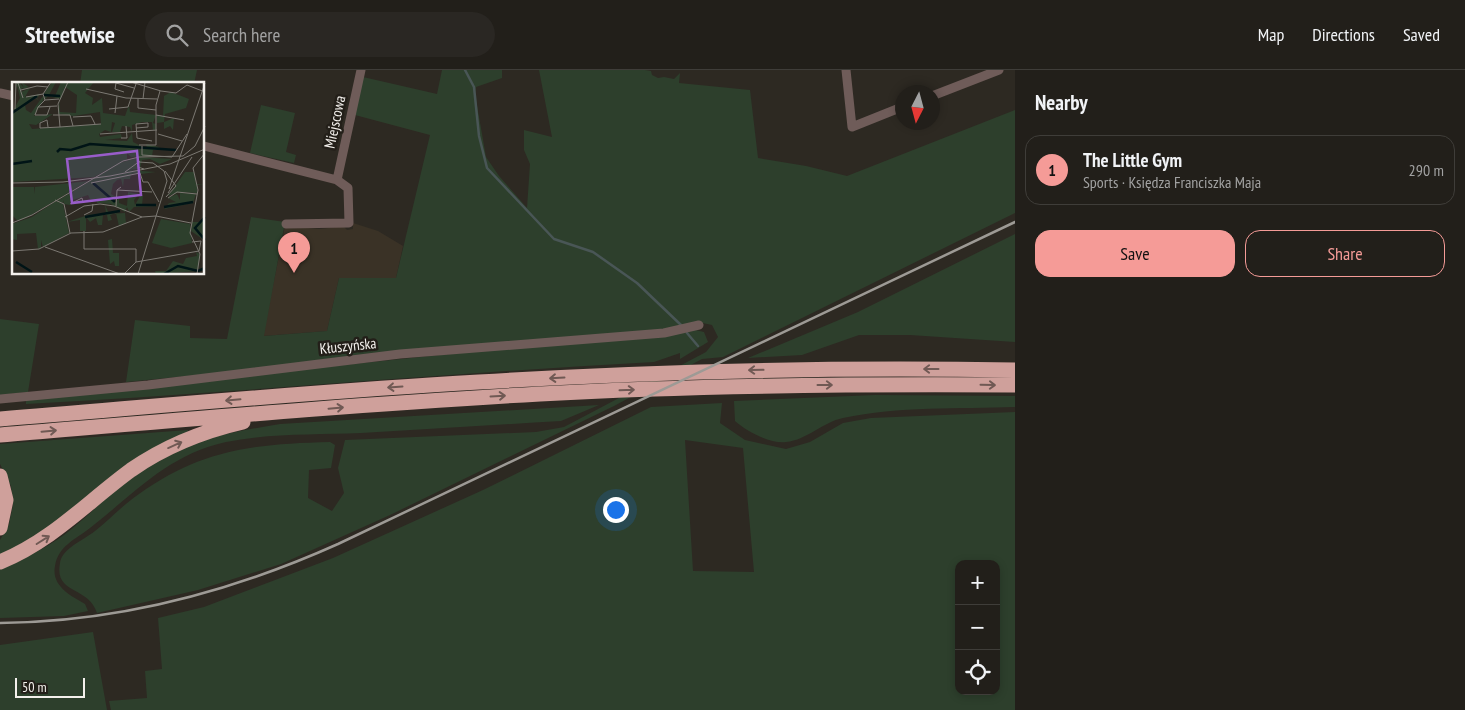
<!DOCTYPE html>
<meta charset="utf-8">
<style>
body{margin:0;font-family:"PT Sans Narrow",sans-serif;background:#2a2723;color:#f1f3f6}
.controls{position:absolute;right:15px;bottom:15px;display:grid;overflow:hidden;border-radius:10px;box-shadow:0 2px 8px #0003}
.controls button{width:45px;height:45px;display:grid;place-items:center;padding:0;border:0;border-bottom:1px solid #3f3d39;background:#221f1a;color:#f1f3f6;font:25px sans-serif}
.compass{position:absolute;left:895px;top:15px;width:45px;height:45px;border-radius:50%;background:#221f1a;box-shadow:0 2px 8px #0003;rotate:186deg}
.scale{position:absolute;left:15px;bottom:12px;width:70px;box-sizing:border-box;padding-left:5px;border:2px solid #f3f0ec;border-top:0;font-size:14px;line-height:18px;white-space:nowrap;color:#f3f0ec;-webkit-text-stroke:4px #231f19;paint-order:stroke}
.you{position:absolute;left:615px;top:439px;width:18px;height:18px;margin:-12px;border:4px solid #fff;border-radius:50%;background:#1a73e8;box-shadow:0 0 0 8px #1a73e833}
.badge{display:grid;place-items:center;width:32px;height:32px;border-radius:50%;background:#f59b97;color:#111;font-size:16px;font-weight:700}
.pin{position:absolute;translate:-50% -41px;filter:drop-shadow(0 1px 2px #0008)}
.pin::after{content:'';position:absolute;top:26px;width:18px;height:15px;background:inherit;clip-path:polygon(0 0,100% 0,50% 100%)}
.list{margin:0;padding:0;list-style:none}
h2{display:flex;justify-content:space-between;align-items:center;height:65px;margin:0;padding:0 20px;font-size:21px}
h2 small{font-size:16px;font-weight:400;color:#a2a2a2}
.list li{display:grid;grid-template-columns:32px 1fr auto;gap:15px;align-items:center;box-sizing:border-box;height:70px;margin:0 10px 10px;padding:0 10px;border:1px solid #3f3d39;border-radius:15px}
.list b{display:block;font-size:19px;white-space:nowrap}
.list p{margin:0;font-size:16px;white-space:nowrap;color:#a2a2a2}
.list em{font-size:16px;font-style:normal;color:#a2a2a2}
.actions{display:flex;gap:10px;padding:15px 20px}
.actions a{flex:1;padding:11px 0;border:1px solid #f59b97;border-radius:15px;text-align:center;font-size:18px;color:#f59b97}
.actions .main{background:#f59b97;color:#111}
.icon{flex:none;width:28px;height:28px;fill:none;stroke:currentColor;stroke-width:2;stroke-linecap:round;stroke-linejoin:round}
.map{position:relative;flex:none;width:1015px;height:640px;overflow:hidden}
header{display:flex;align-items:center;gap:30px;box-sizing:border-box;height:70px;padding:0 25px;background:#221f1a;border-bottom:1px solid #3f3d39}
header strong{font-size:24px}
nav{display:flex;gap:28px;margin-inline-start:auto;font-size:18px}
.search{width:350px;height:45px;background:#2a2723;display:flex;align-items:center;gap:12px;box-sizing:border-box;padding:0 18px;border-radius:28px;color:#a2a2a2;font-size:19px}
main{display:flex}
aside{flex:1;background:#221f1a}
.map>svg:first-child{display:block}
</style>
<header>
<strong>Streetwise</strong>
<div class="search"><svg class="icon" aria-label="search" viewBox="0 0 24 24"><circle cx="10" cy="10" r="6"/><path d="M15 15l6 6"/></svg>Search here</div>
<nav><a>Map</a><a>Directions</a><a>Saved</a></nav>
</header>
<main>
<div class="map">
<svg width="1015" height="640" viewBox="0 0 1015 640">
<rect width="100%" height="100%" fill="#2d2922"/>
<!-- built -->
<path fill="#3a3226" d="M 353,153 L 378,161 L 403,176 L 396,208 L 339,208 L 327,261 L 263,266 L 285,156 L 320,159 L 343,156 L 347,160 L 353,159 Z"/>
<!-- green -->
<path fill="#2d3f2c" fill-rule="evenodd" d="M 82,0 L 197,0 L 194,14 L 80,14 Z
M 442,0 L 502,0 L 502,8 L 476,17 L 475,24 L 486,87 L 499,106 L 527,138 L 530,94 L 524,80 L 524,60 L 552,67 L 539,0 L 645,0 L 651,1 L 652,5 L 658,8 L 664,7 L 674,9 L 680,3 L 679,13 L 750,20 L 758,88 L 806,96 L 847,106 L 1015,40 L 1015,143 L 723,287 L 702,289 L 614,336 L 390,445 L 281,494 L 198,520 L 97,543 C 88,515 54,525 60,493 C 62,478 84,470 95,461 C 110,449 123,435 139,424 C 202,379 255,374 330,372 L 335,375 L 331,398 L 309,400 L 308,428 L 332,441 L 344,423 L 338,398 L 345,370 L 536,362 L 564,357 L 706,282 L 718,267 L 712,255 L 698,252 L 670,259 L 126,312 L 135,250 L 190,256 L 190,268 L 227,269 L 251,147 L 285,152 L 264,266 L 327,261 L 339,208 L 396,208 L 430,65 L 355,45 L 363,7 L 437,24 Z
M 261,35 L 295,43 L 286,82 L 296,85 L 294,93 L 250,83 Z
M 1015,164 L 1015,272 L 910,265 L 859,265 L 802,285 L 748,288 L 858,242 Z
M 0,249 L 39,254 L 28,322 L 0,325 Z
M 691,259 L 704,262 L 708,272 L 680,289 L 680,283 L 654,292 C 444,303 235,323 26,334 L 26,328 Z
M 875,325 L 1015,326 L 1015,337 C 958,339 899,336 843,348 C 823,352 807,370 786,372 C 770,374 746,361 735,351 L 734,331 Z
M 722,333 L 720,353 L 745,370 L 786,379 L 810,372 L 843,353 L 871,348 L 1015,342 L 1015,640 L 111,640 L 109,631 L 147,628 L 145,601 L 162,599 L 158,548 L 204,537 L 333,488 L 483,420 L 651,337 ZM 685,370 L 743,378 L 754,502 L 693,501 ZM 959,494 L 996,494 L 996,621 L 959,621 Z
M 599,335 L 561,351 C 495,355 428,359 361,363 C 316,365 270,363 226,372 C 167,385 134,424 90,458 C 76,469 58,476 55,496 C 51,516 71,526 85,534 L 88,541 L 64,546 L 0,548 L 0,498 C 22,489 45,479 64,465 C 95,441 120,412 153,392 C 191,369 237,361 280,354 Z
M 188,360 L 187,363 L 65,448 L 0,486 L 0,470 L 9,454 L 13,435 L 11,416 L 0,394 L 0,374 Z
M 93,562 L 107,640 L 0,640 L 0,575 Z"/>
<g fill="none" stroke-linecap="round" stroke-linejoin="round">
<!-- stream -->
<path stroke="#495656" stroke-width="2.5" d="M 465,0 L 474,17 L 479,66 L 487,98 L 554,169 L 593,182 L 637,213 L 681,255
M 687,263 L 698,276"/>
<!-- minor -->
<path stroke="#6f5c59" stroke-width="9" d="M 846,0 L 852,57 L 902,37
M 0,23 L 14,26
M 932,26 L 999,0
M 204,76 L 337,110 L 348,118 L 349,153 L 286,154
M 337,110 L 361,0
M 0,329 L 148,315 L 400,284 L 664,263 L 699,255"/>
<!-- motorway -->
<path stroke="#cfa09b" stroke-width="15" d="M 0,349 C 160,336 319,321 479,312 C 657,301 836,297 1015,300
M 0,365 C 180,350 360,334 540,324 C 698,315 857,314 1015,315
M 0,406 L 6,430 L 0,458
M 0,492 C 53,470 86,433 131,400 C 164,377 204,361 243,352"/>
<!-- rail -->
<path stroke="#9d9a95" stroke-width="2.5" d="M 0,553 C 117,552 231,522 338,474 L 1015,152"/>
</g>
<!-- one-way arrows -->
<defs><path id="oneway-shaft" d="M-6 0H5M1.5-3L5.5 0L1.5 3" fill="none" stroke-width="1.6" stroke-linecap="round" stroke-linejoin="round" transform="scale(1.25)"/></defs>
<g stroke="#705954">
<use href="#oneway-shaft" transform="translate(931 299) rotate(180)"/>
<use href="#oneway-shaft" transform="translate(756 300) rotate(179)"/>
<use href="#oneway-shaft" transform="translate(557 308) rotate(177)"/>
<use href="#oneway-shaft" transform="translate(825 315)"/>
<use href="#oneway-shaft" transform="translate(988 315) rotate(1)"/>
<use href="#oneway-shaft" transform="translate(395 317) rotate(176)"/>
<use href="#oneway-shaft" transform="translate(627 320) rotate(-2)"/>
<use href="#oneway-shaft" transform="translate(498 326) rotate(-3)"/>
<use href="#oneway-shaft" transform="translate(233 330) rotate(175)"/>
<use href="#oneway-shaft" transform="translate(336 338) rotate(-5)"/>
<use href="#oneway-shaft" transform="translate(49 361) rotate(-5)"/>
<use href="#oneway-shaft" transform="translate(175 375) rotate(-24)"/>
<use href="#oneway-shaft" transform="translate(43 470) rotate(-32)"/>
</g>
<g text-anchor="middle" stroke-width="5" stroke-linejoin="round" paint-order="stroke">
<!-- street labels -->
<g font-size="15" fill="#f3f0ec" stroke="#231f19">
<text transform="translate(335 52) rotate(-78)" y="5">Miejscowa</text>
<text transform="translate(348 276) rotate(-6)" y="5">Kłuszyńska</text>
</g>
</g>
<!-- overview -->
<g transform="translate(12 12)">
<rect width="192" height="192" fill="#2d2922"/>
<path d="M 7,0 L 12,6 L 9,0 L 17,5 L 12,7 L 10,6 L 9,10 L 18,6 L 13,15 L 28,12 L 25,16 L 27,19 L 24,16 L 13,23 L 14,28 L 19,31 L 31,14 L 32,17 L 22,34 L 41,32 L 24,43 L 17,42 L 20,47 L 89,42 L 88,30 L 61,34 L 46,32 L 47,18 L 48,30 L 64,31 L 65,13 L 53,5 L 49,17 L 36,14 L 33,17 L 31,13 L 40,0 L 44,0 L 37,13 L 43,14 L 49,0 L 82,0 L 73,11 L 81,16 L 80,23 L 90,16 L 91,31 L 113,34 L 117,23 L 118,30 L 144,33 L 141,41 L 144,42 L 144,47 L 141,48 L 140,40 L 130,40 L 120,43 L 120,50 L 118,45 L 110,44 L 108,50 L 100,50 L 103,41 L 100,40 L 99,50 L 93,48 L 87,52 L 88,55 L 109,52 L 110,56 L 93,58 L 115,59 L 120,51 L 121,60 L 129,64 L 129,67 L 135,67 L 134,62 L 147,65 L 145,68 L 141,68 L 140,74 L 119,75 L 115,71 L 115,77 L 82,95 L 0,100 L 0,31 L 8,16 L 5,3 L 4,6 L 4,2 ZM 159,10 L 177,17 L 174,26 L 153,32 L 152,40 L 162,36 L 161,48 L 158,44 L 152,47 L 152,40 L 145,41 L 145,33 L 151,34 L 152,14 ZM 128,75 L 160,77 L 148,82 L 138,77 L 130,78 L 128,87 L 116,88 L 144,90 L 129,92 L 128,96 L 125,91 L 119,92 L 118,97 L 112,97 L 111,105 L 109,97 L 105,98 L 101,102 L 99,112 L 104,115 L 99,115 L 99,118 L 104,120 L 107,116 L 107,121 L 115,124 L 116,110 L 127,112 L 122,118 L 123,123 L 128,114 L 131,114 L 130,123 L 143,123 L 146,124 L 122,125 L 117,130 L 115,125 L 113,130 L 99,122 L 85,121 L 85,118 L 78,117 L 76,113 L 58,119 L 58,123 L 52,122 L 51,118 L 51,121 L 45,119 L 107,81 ZM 173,90 L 182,90 L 184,102 L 192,103 L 185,103 L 185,111 L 168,110 L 156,114 ZM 76,99 L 14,136 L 6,139 L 0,133 L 0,105 L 22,105 L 23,112 L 23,105 ZM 168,111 L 184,112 L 181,121 L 152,127 L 157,121 L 164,120 L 156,116 L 165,112 L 168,118 ZM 44,119 L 51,122 L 57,151 L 31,165 L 29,158 L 29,166 L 26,167 L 24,151 L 5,152 L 5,158 L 0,157 L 0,142 L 20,135 ZM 93,123 L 97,132 L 113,131 L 114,141 L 107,144 L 104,131 L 98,133 L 100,138 L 96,139 L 95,133 L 91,133 L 90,143 L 86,143 L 84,136 L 78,140 L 74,135 L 74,149 L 68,149 L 68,138 L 55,140 L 76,133 L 94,131 ZM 192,131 L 192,158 L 179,149 L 180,140 L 189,140 ZM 149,137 L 178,142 L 180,161 L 159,166 L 140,161 ZM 100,157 L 101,171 L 107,171 L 107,184 L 103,184 L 102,179 L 98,182 L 96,158 ZM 184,170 L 188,172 L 186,189 L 144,192 L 143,189 L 154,189 L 161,179 L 171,182 L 174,176 L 185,174 Z" fill="#2d3f2c"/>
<path fill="none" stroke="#001416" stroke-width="2.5" d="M 31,13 L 48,14M 0,31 L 25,14M 45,70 L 48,67 L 59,68 L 78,62 L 164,68M 0,82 L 20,79M 81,101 L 103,120M 124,123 L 144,123M 152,125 L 181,120M 73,135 L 108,129M 193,135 L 183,146 L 193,158M 4,180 L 20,190M 152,192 L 166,184 L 186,189 L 193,186"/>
<path fill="none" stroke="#7c7973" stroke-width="1" d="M 0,0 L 6,1 L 11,16M 119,0 L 149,9 L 164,11 L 175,3 L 193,10M 74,7 L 114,16 L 145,17M 9,8 L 25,4 L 36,5M 112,10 L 103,7 L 104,1 L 122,6M 14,15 L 31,12M 126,17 L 126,26 L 144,28M 131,17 L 133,0M 33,18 L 31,12 L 39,0M 45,24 L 26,25 L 33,18 L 47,17M 26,25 L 23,33 L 35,33 L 38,25M 3,27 L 4,0M 97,27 L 116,25 L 124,2M 103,31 L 105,14M 41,33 L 58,33 L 61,44M 144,33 L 172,38M 61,35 L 79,34 L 83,42M 136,41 L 124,42 L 125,56 L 140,59M 36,45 L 35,38 L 28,41 L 28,46 L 48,45 L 46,22 L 56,0M 48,45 L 89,42M 124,46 L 136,45 L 136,41M 88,52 L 145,48M 146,52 L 170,59M 109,56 L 115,56 L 114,44M 127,63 L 144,63 L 144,23 L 148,9M 130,64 L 130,73 L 160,75 L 175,52M 153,89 L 164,104 L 154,115M 113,90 L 128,79M 0,101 L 51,100 L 98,94 L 158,82 L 193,67M 79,101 L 128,91 L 131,100 L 136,100 L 147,120M 109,105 L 105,108 L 140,110M 157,107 L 193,1M 156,111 L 180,75M 156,116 L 165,110 L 185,112M 43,118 L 52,122 L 58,151M 58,122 L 70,116 L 71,120M 104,124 L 105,108M 72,133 L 80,129 L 81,122M 53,135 L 72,124 L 88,122 L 102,124 L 130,135M 0,141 L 20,133 L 111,79 L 127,75 L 171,74 L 183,64 L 193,44M 72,149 L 72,167 L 124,167 L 124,180M 33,165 L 108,192M 0,169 L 27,167 L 59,151 L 91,150 L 130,135 L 144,134 L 179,141M 112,192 L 124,180 L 187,169 L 189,159 L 180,160M 126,192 L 155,99 L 152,89 L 141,81 L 127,80 L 126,85 L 132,87M 185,192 L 188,172 L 178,151 L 186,108 L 181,86 L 193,71"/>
<path fill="#995dca" fill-opacity="0.15" stroke="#995dca" stroke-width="2.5" d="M 125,69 L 129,113 L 60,121 L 55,77 Z"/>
<rect width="192" height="192" fill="none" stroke="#f3f0ec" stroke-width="2.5"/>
</g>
</svg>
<div class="controls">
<button>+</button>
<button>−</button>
<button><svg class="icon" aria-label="locate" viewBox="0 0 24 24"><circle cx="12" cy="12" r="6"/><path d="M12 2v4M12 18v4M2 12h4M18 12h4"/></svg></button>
</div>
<svg class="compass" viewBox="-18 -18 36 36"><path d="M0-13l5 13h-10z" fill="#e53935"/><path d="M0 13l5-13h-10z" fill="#a2a2a2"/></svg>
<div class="scale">50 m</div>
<div class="you"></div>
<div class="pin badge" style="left:294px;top:203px">1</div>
</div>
<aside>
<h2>Nearby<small></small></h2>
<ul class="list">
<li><span class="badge">1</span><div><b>The Little Gym</b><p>Sports · Księdza Franciszka Maja</p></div><em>290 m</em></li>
</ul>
<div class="actions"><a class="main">Save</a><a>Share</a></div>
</aside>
</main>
